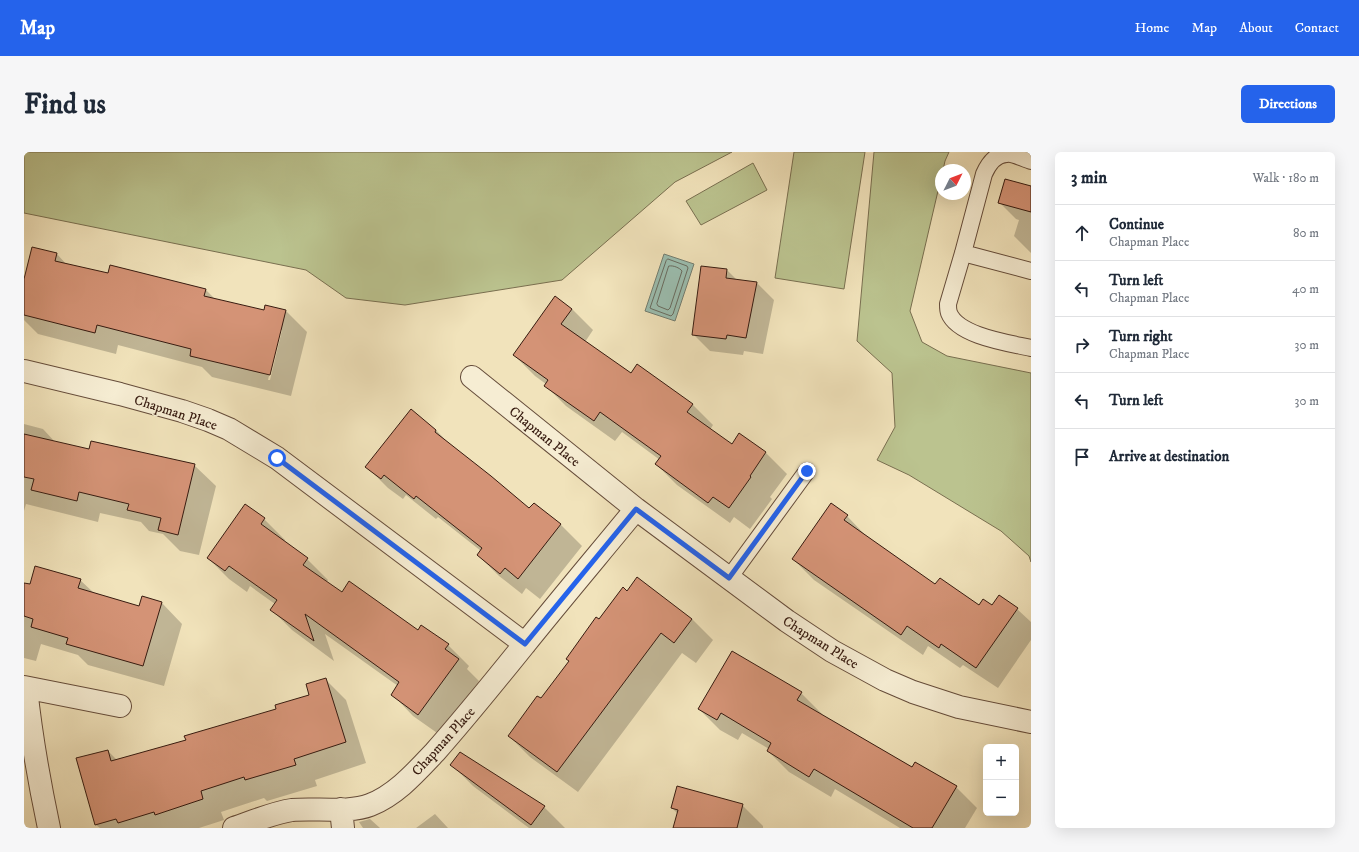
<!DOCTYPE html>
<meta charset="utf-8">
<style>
body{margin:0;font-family:"IM FELL DW Pica",serif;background:#f6f6f7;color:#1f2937}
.controls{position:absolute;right:12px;bottom:12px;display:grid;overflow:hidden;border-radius:6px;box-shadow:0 4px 16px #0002}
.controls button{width:36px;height:36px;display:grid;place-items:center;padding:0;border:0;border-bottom:1px solid #e0e1e3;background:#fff;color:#1f2937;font:20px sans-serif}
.compass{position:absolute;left:911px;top:12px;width:36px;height:36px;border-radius:50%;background:#fff;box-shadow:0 4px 16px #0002;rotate:48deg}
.stop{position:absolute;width:12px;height:12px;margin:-9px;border:3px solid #2563eb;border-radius:50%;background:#fff}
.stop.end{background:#2563eb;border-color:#fff;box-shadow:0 1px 4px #0008}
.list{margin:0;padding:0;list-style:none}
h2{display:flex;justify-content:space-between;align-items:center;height:52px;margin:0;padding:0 16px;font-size:17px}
h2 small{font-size:13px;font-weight:400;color:#747a83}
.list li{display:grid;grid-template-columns:26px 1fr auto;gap:12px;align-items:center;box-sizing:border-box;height:56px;padding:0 16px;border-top:1px solid #e0e1e3}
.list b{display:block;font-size:15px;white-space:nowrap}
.list p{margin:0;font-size:13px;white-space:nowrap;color:#747a83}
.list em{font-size:13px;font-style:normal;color:#747a83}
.icon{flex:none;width:22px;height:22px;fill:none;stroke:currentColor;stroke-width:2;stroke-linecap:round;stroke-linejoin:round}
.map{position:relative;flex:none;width:1007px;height:676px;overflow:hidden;border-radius:6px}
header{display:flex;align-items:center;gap:24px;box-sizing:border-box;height:56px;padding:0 20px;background:#2563eb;color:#fff}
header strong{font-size:19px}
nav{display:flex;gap:22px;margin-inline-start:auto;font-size:14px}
.intro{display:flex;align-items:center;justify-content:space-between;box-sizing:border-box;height:96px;padding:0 24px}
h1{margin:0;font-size:28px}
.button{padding:10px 18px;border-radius:6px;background:#2563eb;color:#fff;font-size:14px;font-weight:700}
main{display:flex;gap:24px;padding:0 24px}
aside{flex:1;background:#fff;border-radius:6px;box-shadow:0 4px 16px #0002}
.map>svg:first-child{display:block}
</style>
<header>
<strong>Map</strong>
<nav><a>Home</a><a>Map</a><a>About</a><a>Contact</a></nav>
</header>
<div class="intro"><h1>Find us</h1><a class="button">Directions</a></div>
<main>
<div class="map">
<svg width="1007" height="676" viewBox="0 0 1007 676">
<rect width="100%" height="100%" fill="#f1e3bb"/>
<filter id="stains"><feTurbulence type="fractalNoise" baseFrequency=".005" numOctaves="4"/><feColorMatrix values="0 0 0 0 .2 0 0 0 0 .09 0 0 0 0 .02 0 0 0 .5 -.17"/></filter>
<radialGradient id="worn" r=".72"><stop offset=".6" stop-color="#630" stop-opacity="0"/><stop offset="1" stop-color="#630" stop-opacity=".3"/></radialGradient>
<!-- green -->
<path fill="#bbc38f" stroke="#796f50" d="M 0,0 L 708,0 L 651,30 L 538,128 L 381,153 L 322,146 L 282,118 L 0,61 Z
M 770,0 L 841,0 L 820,137 L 751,126 Z
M 850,0 L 925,0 L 921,9 L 919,18 L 917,18 L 917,26 L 886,159 L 898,190 L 923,204 L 1007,221 L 1007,410 L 1005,404 L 977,379 L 885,323 L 853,308 L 871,275 L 868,221 L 833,189 Z
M 729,11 L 743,38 L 677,73 L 662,49 Z"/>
<!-- water -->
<path fill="#9bbeb0" stroke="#737d70" d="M 640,102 L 670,112 L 651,169 L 621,159 Z"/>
<!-- shadow -->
<path fill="#0003" fill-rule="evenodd" d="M 1007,35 L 1007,101 L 990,84 L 995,68 L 992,67 L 975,50 Z
M 33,102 L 43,113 L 85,122 L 86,115 L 182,138 L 192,148 L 241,159 L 242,154 L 262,159 L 283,180 L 267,244 L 188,225 L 178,215 L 94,193 L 92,202 L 14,182 L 0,168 L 0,131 ZM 256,178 L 258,178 L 246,228 L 244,228 Z
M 703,118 L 714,129 L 733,131 L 750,148 L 739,202 L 720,199 L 719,203 L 686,199 L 670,183 Z
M 548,157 L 569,178 L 561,190 L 607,223 L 668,252 L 689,273 L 686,278 L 708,293 L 716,282 L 742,301 L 763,322 L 746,345 L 748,347 L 726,377 L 710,365 L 706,371 L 653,333 L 632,312 L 636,308 L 598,280 L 591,289 L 542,254 L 521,233 L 522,232 L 511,224 L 490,203 Z
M 0,272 L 19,277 L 32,291 L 65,299 L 170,313 L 192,334 L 175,403 L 156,399 L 139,382 L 125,379 L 117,370 L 76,361 L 74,370 L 2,352 L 0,359 Z
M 412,278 L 427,294 L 506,358 L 510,352 L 537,373 L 558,394 L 516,447 L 502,436 L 498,442 L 475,424 L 454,403 L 457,399 L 414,365 L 412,367 L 382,343 L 379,347 L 364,336 L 343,315 Z
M 222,353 L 240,367 L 261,388 L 260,390 L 283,407 L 304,428 L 302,431 L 318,442 L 424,493 L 445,514 L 443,517 L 455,529 L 416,583 L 389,564 L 368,542 L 374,534 L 301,482 L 310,509 L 268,478 L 247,457 L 251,452 L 226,434 L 223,440 L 205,427 L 184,406 Z
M 823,364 L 844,386 L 912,433 L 956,454 L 993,457 L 1007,470 L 1007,488 L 974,536 L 939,513 L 936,516 L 904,494 L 899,503 L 790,428 L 769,407 Z
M 613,427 L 668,467 L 689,488 L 672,511 L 658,501 L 554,640 L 506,605 L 485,584 L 517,548 L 575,468 L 603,440 Z
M 56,428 L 70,441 L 115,455 L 137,450 L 158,472 L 140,534 L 64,513 L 54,503 L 17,492 L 12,509 L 0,506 L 0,432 L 6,433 Z
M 301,527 L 322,548 L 342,611 L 291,628 L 293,634 L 243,649 L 240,646 L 197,660 L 200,668 L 175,676 L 76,676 L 72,673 L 84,599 L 94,609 L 163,589 L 254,558 L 286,543 Z
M 777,541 L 798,562 L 797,564 L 889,616 L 932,635 L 953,656 L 941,676 L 876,676 L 811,637 L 807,645 L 765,620 L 744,599 L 745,597 L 718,581 L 714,588 L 696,578 L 675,557 Z
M 428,613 L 520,655 L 541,676 L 505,676 L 449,634 Z
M 718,653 L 739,674 L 739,676 L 650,676 L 654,662 L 648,656 Z
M 411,662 L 424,676 L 392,676 Z
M 346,667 L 356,676 L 339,676 L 335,670 Z"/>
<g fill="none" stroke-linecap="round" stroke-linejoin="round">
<!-- shore -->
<path stroke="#696c60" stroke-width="1" d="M 644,107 L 663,114 L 664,116 L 649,162 L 647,164 L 628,157 L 626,156 L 642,109 Z
M 645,114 C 649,113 656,116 658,119 L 646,156 L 644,158 L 634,154 L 633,152 Z"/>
</g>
<!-- building -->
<path fill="#d49376" stroke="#371b10" d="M 981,27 L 1007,34 L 1007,60 L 974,51 Z
M 8,95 L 33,101 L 31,109 L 84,121 L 86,113 L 182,137 L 180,144 L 240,158 L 241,153 L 262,158 L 246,223 L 166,204 L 167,197 L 73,173 L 71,181 L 0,163 L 0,127 Z
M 677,114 L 703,117 L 702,126 L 733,130 L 722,186 L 703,183 L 702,187 L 668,183 Z
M 531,144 L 548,157 L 537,172 L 607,221 L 613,212 L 669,252 L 663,260 L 708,292 L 715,281 L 742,300 L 726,324 L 727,325 L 705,356 L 689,345 L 684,351 L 631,312 L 637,304 L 576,260 L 570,269 L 520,234 L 524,228 L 489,203 Z
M 387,257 L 412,278 L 411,280 L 467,324 L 505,356 L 510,351 L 537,372 L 494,427 L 481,416 L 476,422 L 453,403 L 458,396 L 392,344 L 390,347 L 360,323 L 357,327 L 341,315 Z
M 0,282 L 65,297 L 67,289 L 171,312 L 154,383 L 134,378 L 137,366 L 103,358 L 105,352 L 55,340 L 53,349 L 7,338 L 10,327 L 0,325 Z
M 807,351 L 824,363 L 820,368 L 911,432 L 916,426 L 955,453 L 959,447 L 968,453 L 975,443 L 994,456 L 952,516 L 917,492 L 915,496 L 883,474 L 877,483 L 768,407 Z
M 221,352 L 241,366 L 237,372 L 284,406 L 279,413 L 318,440 L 325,429 L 394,478 L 397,473 L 425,492 L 421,497 L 435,507 L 394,563 L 367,543 L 375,530 L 281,462 L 290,489 L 246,458 L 253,448 L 205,414 L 201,419 L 183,406 Z
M 11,414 L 57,427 L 54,436 L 115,454 L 118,444 L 138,450 L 119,514 L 42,492 L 44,486 L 7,475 L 9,467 L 0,464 L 0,431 L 6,432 Z
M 613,425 L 668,467 L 650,491 L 637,481 L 533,620 L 484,584 L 513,544 L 517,546 L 545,509 L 542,507 L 572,465 L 575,467 L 599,435 L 603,439 Z
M 708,499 L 778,540 L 773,548 L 888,615 L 891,610 L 933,634 L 908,676 L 889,676 L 790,617 L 785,625 L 743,599 L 747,591 L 697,561 L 693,568 L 674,557 Z
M 302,526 L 322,590 L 270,607 L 272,613 L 221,628 L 220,625 L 177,639 L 179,647 L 131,663 L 130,660 L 94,671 L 92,667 L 71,673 L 52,606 L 84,598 L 87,609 L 162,588 L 160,584 L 252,557 L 251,553 L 285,543 L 282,532 Z
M 436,600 L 521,654 L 507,673 L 426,613 Z
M 653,634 L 719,652 L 713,676 L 649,676 L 654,658 L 647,656 Z"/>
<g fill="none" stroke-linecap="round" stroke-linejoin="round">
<!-- service casing -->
<g stroke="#664d3b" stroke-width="18">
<path id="service" d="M 1007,9 C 1001,7 988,1 983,2 C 971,2 964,13 960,22 L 939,101 L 924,152 C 924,155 924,158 925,161 C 934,184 985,191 1007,196
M 939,101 L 1007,119
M 705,426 L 783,319"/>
</g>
<!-- minor casing -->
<g stroke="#664d3b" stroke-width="24">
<path id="minor" d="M 0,219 L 96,242 L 158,259 L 184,268 L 205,277 L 253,306 L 501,492
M 448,225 L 612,357 L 763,469 L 808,499 L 861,528 L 889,540 L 935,555 L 1007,570
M 0,535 L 96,554
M 2,536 C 7,583 15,629 25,676
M 317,657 L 319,676
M 210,676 C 228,670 248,661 268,658 C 291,656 326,661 346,653 C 372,643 392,620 411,600 C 442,565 471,529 500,493 C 537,447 575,402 612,357"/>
</g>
<!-- service -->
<use href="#service" stroke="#f6edd3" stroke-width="16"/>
<!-- minor -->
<use href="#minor" stroke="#f6edd3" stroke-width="22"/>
</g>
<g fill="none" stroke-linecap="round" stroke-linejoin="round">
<!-- route -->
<path stroke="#2563eb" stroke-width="5" d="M 253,306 L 501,492 L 612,357 L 705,426 L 783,319"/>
</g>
<g text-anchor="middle" stroke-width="3" stroke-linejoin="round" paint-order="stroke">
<!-- street labels -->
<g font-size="14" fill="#371b10" stroke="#f6edd3">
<text transform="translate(152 260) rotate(18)" y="5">Chapman Place</text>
<text transform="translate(521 284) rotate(39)" y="5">Chapman Place</text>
<text transform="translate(797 490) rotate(32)" y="5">Chapman Place</text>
<text transform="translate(419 589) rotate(-48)" y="5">Chapman Place</text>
</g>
</g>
<rect width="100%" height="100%" filter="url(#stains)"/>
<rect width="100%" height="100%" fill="url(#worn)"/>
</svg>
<div class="controls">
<button>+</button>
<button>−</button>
</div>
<svg class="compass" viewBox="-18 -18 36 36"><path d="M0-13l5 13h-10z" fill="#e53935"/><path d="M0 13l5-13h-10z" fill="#747a83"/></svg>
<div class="stop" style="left:253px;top:306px"></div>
<div class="stop end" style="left:783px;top:319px"></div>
</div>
<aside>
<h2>3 min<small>Walk · 180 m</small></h2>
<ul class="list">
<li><svg class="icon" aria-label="ahead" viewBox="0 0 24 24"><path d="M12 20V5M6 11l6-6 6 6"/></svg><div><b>Continue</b><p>Chapman Place</p></div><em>80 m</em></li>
<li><svg class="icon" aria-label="left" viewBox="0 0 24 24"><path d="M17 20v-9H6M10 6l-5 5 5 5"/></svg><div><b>Turn left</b><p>Chapman Place</p></div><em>40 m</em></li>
<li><svg class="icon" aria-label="right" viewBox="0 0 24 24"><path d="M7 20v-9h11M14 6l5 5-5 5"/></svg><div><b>Turn right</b><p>Chapman Place</p></div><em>30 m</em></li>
<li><svg class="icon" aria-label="left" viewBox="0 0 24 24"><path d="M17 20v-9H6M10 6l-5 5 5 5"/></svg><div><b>Turn left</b></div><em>30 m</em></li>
<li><svg class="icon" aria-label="arrive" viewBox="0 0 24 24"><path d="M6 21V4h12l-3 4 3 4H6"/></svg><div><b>Arrive at destination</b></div></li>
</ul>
</aside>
</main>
